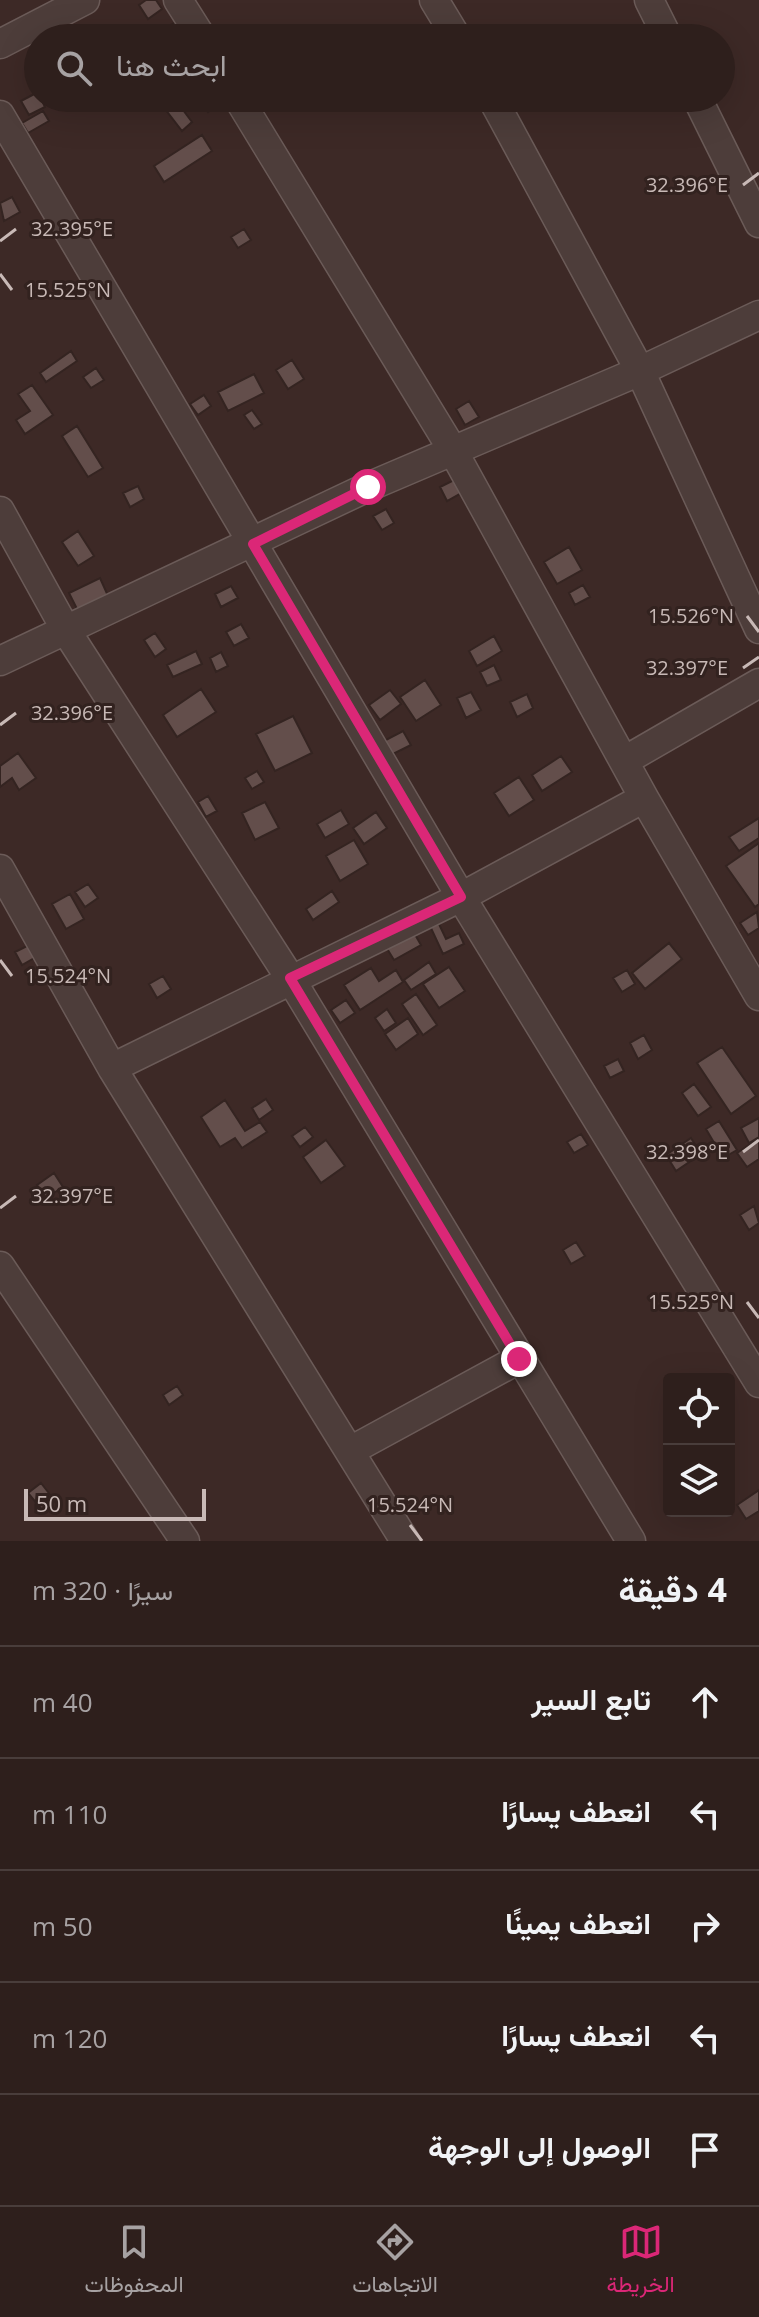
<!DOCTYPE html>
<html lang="ar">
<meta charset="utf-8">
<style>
body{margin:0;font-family:"Open Sans",Vazirmatn,sans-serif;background:#3a2c29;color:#f1f3f6;direction:rtl}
.controls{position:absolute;right:24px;bottom:24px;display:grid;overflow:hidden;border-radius:8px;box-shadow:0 8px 32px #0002}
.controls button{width:72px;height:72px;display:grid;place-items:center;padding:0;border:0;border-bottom:2px solid #493d3b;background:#2e1f1c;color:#f1f3f6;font:40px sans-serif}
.scale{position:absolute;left:24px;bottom:20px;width:182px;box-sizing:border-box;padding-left:8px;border:4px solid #c8b9b6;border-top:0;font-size:22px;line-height:28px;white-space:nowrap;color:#c8b9b6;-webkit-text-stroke:6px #32221f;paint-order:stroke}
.stop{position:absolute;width:24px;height:24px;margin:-18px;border:6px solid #db2777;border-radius:50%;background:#fff}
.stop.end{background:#db2777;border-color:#fff;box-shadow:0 2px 8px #0008}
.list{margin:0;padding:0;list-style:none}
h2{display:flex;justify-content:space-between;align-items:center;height:104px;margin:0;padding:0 32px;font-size:34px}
h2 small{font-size:26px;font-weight:400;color:#a7a2a3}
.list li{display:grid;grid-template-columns:52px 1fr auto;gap:24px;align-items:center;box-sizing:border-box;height:112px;padding:0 32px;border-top:2px solid #493d3b}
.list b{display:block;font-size:30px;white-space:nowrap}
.list em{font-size:26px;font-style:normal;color:#a7a2a3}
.icon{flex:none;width:44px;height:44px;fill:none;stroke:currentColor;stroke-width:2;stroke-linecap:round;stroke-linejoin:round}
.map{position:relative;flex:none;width:759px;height:1541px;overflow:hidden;direction:ltr}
.search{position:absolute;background:#2e1f1c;box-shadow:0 8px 32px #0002;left:24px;right:24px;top:24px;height:88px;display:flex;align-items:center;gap:20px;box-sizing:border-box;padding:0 28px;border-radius:44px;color:#a7a2a3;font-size:30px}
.sheet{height:664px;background:#2e1f1c}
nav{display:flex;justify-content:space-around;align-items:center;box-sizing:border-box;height:112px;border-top:2px solid #493d3b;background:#2e1f1c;font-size:22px;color:#a7a2a3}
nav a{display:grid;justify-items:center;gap:4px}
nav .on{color:#db2777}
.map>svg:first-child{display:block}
</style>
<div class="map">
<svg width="759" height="1541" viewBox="0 0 759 1541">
<rect width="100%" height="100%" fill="#3d2926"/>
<!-- building -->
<path fill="#634e4b" stroke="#342421" stroke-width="2" d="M 146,0 L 156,0 L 162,9 L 148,19 L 139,5 Z
M 174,23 L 184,38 L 160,38 L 157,33 Z
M 38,92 L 45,107 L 29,115 L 21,101 Z
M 174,98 L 192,122 L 182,131 L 162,105 Z
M 199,98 L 222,98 L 224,101 L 208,112 Z
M 43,111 L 49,121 L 28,133 L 22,123 Z
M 202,135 L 212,151 L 164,182 L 154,166 Z
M 12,197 L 20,212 L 4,221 L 0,203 Z
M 244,229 L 251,240 L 238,248 L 231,237 Z
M 71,351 L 77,361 L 46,382 L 40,373 Z
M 292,360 L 304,379 L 288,389 L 276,370 Z
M 96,368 L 104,380 L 91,388 L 83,377 Z
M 254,374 L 264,393 L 228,411 L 218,392 Z
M 32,385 L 53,415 L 25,434 L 16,420 L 30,411 L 18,394 Z
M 204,395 L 211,406 L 198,415 L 190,404 Z
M 469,401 L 479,417 L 465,425 L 456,409 Z
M 252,410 L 262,424 L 254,429 L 244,415 Z
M 77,426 L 103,468 L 88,477 L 62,436 Z
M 456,479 L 463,492 L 447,501 L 440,487 Z
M 138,486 L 144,499 L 130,507 L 123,493 Z
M 386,509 L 394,523 L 382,530 L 373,516 Z
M 78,531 L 94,556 L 78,566 L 62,542 Z
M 569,547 L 582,570 L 557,584 L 544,562 Z
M 100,578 L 109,598 L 79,613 L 69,593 Z
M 583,585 L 590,597 L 575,605 L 569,593 Z
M 231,586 L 238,598 L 221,607 L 215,594 Z
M 241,624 L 249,638 L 234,646 L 226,632 Z
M 155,633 L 166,649 L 155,657 L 144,640 Z
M 494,636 L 502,651 L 477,666 L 469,651 Z
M 196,651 L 202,664 L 173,677 L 167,665 Z
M 221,652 L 228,666 L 216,672 L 210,658 Z
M 494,665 L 501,680 L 487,686 L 480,672 Z
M 425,680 L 441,705 L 416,721 L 400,697 Z
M 201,689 L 216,712 L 177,737 L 163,715 Z
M 390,690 L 401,704 L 380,720 L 369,705 Z
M 471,692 L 481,710 L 466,718 L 457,698 Z
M 527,694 L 533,708 L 517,717 L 510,702 Z
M 293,716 L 312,753 L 275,771 L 256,734 Z
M 403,731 L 411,745 L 387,757 L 380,743 Z
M 18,753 L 36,778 L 19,790 L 12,778 L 0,787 L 0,766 Z
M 561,756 L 572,772 L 542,791 L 532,775 Z
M 257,771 L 264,782 L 252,789 L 245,778 Z
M 519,777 L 534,800 L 509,816 L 494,793 Z
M 208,796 L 217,811 L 206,817 L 198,802 Z
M 265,802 L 279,828 L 255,840 L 242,813 Z
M 341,810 L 349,824 L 325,838 L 317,824 Z
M 376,812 L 387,828 L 364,844 L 353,828 Z
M 759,818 L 759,838 L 739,851 L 729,837 Z
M 354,840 L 368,864 L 340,881 L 326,856 Z
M 759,843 L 759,904 L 755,907 L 726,866 Z
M 88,884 L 98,898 L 85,907 L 75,892 Z
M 332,891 L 339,902 L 313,920 L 306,909 Z
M 70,894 L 84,919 L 66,929 L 52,904 Z
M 757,912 L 759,928 L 748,935 L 740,923 Z
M 438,922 L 446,939 L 459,933 L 464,944 L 443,954 L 430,926 Z
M 413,931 L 421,945 L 394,960 L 386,947 Z
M 669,943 L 682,959 L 645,989 L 632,973 Z
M 29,945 L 36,957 L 22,965 L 15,952 Z
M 429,962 L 436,974 L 411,990 L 404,980 Z
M 449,967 L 465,991 L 439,1008 L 423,984 Z
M 371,968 L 379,981 L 396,970 L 403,982 L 360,1010 L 344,985 Z
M 627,970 L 635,984 L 622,992 L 613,978 Z
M 163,976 L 171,989 L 157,998 L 149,984 Z
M 416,994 L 437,1025 L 423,1035 L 402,1004 Z
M 346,1000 L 355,1013 L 340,1023 L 331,1010 Z
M 387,1009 L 396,1023 L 384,1031 L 375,1018 Z
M 408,1018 L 418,1034 L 396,1050 L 385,1034 Z
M 644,1035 L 652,1050 L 638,1059 L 630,1043 Z
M 722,1047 L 756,1096 L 731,1114 L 697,1063 Z
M 618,1059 L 624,1071 L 610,1078 L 604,1066 Z
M 694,1084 L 711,1107 L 698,1116 L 682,1093 Z
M 266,1099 L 273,1110 L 259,1120 L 252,1108 Z
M 225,1100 L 245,1131 L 260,1122 L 267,1132 L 242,1148 L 235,1138 L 220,1147 L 201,1117 Z
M 759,1118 L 759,1137 L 749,1143 L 741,1128 Z
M 719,1121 L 737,1150 L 723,1158 L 706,1129 Z
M 305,1127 L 313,1137 L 300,1147 L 292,1136 Z
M 581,1134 L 588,1145 L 574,1153 L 567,1142 Z
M 691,1138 L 701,1154 L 676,1171 L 666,1155 Z
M 759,1138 L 759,1159 L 747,1167 L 737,1153 Z
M 326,1140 L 345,1166 L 321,1183 L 303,1157 Z
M 54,1173 L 63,1187 L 46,1198 L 37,1185 Z
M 754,1206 L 759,1223 L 749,1230 L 740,1215 Z
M 576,1242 L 585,1256 L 571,1264 L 563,1250 Z
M 177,1386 L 183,1395 L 169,1405 L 163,1395 Z
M 41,1483 L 55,1501 L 43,1511 L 28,1493 Z
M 759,1490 L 759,1511 L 746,1519 L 737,1505 Z"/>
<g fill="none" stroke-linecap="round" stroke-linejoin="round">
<!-- minor casing -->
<g stroke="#6b5b58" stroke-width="31">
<path id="minor" d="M 178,0 L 202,38
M 434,0 L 457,38
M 649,0 L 668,38
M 0,44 L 85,0
M 238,98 L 452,449 L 644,798 L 759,996
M 492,98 L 640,371 L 759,629
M 697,98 L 759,223
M 0,115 L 461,897 L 759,1383
M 0,511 L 67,632 L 290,978 L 631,1541
M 0,661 L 368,487 L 640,371 L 759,315
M 624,761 L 759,683
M 0,869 L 112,1068 L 405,1541
M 112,1068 L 461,897 L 644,798
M 0,1266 L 185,1541
M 350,1451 L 519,1359"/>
</g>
<!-- minor -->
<use href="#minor" stroke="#4d3d3a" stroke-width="28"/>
</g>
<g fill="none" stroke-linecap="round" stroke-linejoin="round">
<!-- route -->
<path stroke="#db2777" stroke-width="10" d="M 368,487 L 253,544 L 461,897 L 290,978 L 519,1359"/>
</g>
<!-- ticks -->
<path fill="none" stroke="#c8b9b6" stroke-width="3" d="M 743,185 L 759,173M 0,241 L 16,229M 0,274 L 12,290M 747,616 L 759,632M 743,668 L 759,657M 0,725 L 16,713M 0,960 L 12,976M 743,1152 L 759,1140M 0,1208 L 16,1196M 747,1302 L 759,1318M 410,1525 L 422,1541"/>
<g font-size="20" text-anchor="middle" fill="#c8b9b6" stroke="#32221f" stroke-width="6" stroke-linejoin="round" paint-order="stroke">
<text x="687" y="192">32.396°E</text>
<text x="72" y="236">32.395°E</text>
<text x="68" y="297">15.525°N</text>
<text x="691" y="623">15.526°N</text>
<text x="687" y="675">32.397°E</text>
<text x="72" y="720">32.396°E</text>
<text x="68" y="983">15.524°N</text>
<text x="687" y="1159">32.398°E</text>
<text x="72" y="1203">32.397°E</text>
<text x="691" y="1309">15.525°N</text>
<text x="410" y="1512">15.524°N</text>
</g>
</svg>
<div class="controls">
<button><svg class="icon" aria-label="locate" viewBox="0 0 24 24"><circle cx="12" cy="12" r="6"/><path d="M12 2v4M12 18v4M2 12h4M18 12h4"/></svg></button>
<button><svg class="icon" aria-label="layers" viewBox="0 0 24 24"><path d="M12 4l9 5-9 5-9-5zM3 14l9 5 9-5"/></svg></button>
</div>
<div class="scale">50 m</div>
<div class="stop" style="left:368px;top:487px"></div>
<div class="stop end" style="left:519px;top:1359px"></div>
<div class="search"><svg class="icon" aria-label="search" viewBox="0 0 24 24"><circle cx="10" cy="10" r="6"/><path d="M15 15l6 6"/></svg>ابحث هنا</div>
</div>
<section class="sheet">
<h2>4 دقيقة<small>سيرًا · 320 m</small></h2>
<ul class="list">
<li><svg class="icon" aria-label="ahead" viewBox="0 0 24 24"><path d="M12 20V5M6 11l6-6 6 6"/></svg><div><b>تابع السير</b></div><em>40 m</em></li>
<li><svg class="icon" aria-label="left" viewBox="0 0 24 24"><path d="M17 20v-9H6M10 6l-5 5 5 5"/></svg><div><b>انعطف يسارًا</b></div><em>110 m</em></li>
<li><svg class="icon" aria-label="right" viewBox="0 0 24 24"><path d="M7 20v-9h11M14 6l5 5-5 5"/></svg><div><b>انعطف يمينًا</b></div><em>50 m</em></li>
<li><svg class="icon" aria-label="left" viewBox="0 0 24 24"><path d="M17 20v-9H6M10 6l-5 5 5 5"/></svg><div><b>انعطف يسارًا</b></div><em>120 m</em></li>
<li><svg class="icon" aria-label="arrive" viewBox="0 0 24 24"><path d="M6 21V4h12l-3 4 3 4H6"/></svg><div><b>الوصول إلى الوجهة</b></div></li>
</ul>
</section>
<nav>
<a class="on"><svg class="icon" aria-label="map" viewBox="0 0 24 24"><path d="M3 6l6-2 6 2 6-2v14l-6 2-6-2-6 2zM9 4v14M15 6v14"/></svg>الخريطة</a>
<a><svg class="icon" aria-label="directions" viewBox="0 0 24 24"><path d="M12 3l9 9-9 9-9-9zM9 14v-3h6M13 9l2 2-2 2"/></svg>الاتجاهات</a>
<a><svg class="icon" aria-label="saved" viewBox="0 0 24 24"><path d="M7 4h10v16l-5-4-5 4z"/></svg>المحفوظات</a>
</nav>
